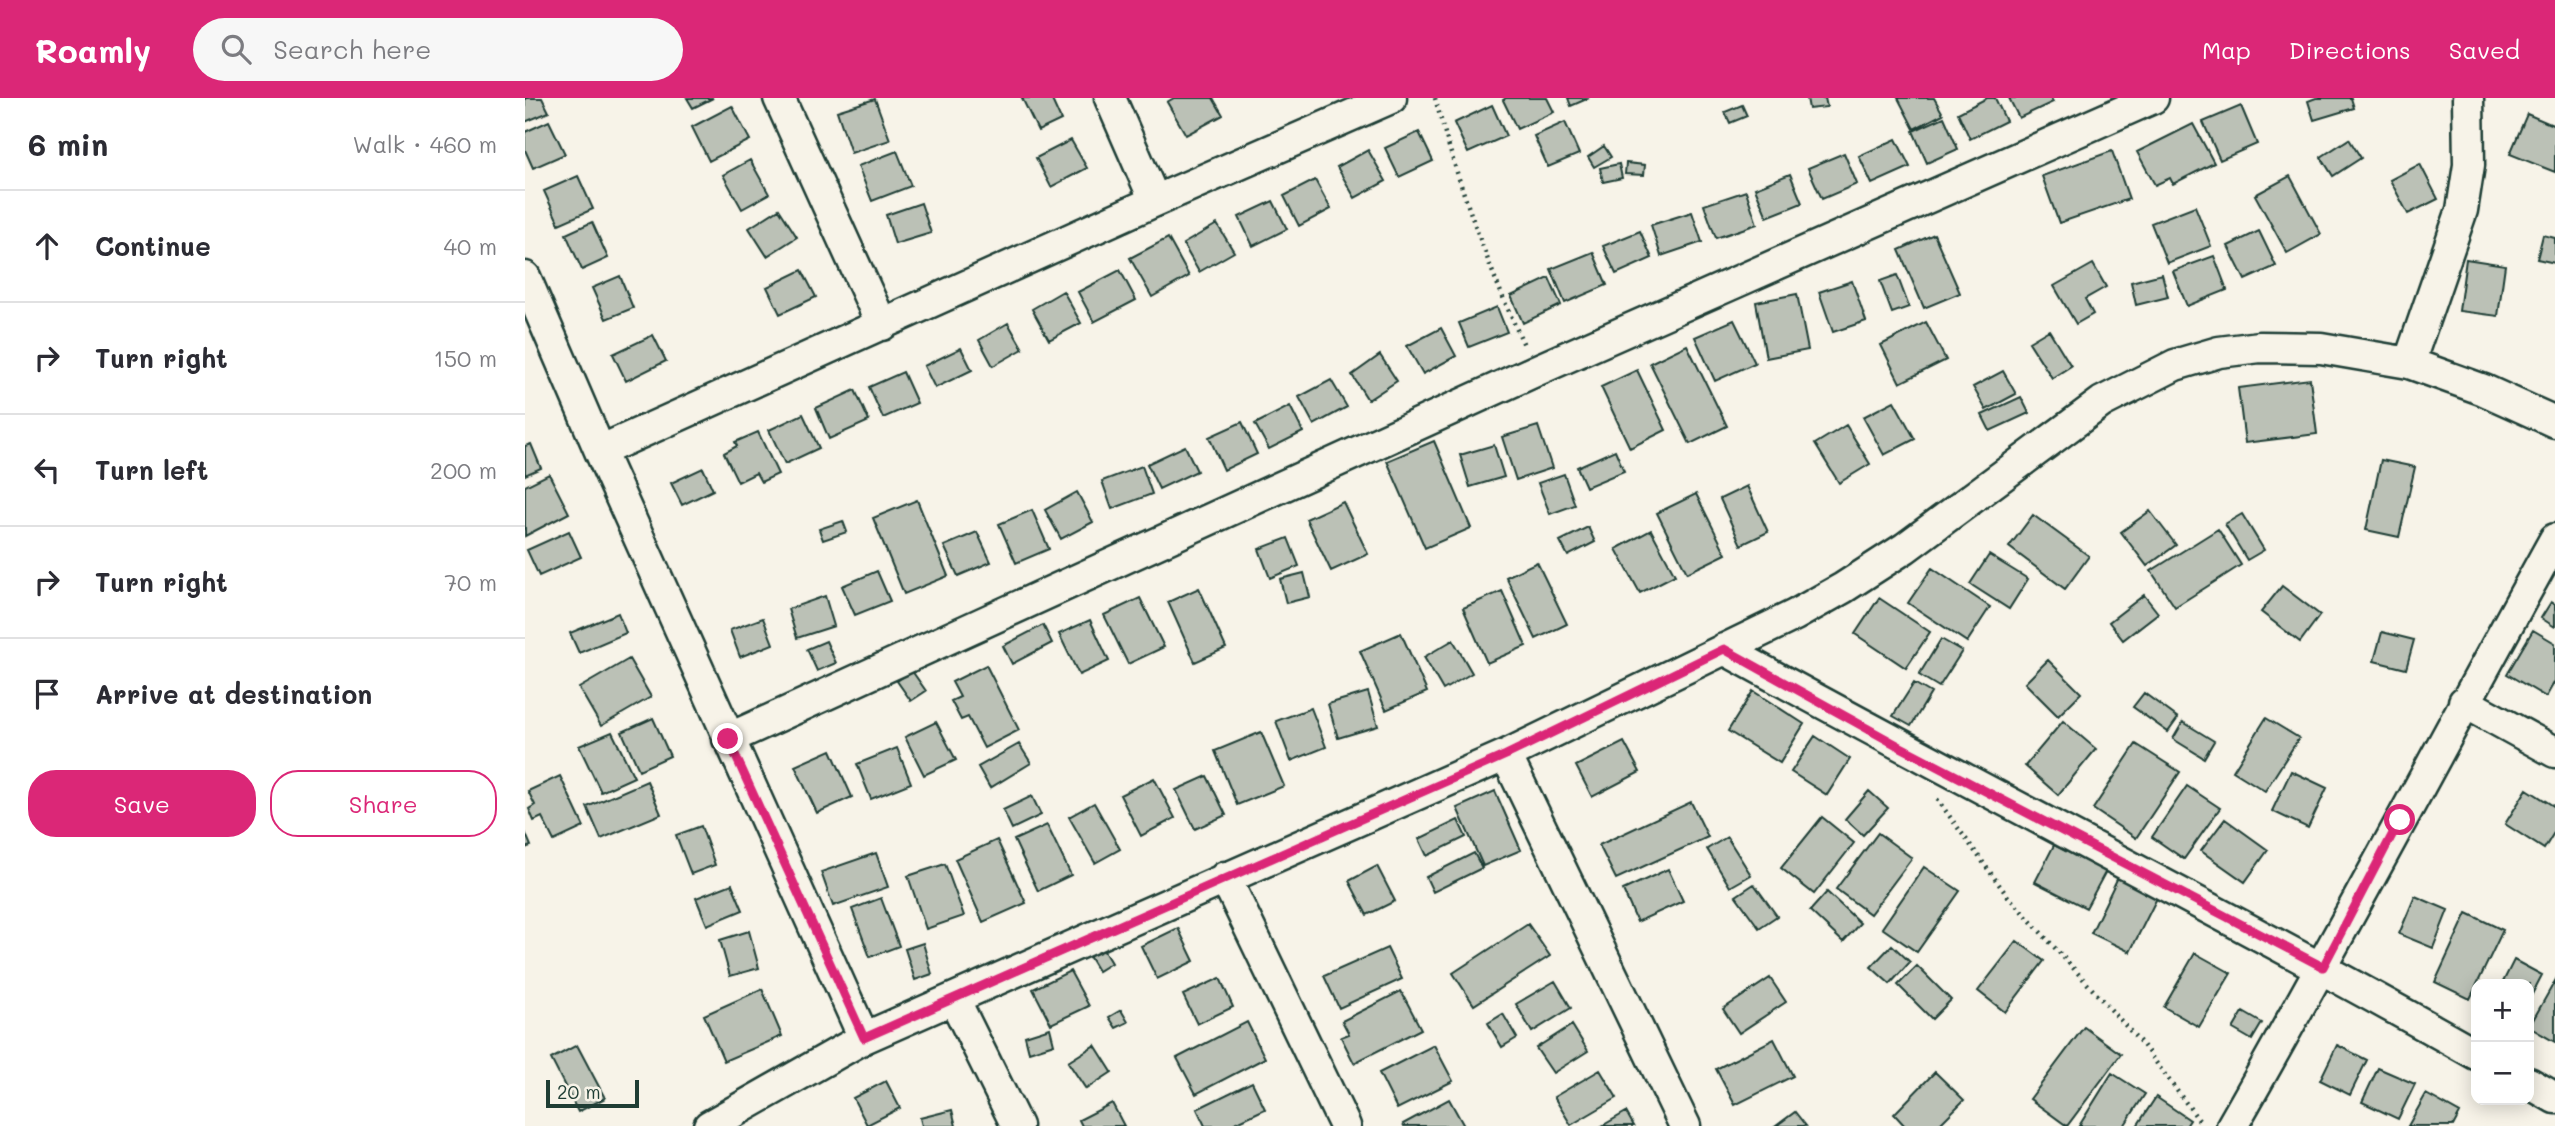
<!DOCTYPE html>
<meta charset="utf-8">
<style>
body{margin:0;font-family:Mali,sans-serif;background:#f7f7f7;color:#2b2b33}
.controls{position:absolute;right:21px;bottom:21px;display:grid;overflow:hidden;border-radius:14px;box-shadow:0 4px 18px #0003}
.controls button{width:63px;height:63px;display:grid;place-items:center;padding:0;border:0;border-bottom:2px solid #e1e1e2;background:#fff;color:#2b2b33;font:35px sans-serif}
.scale{position:absolute;left:21px;bottom:18px;width:93px;box-sizing:border-box;padding-left:7px;border:4px solid #1f3d34;border-top:0;font-size:19px;line-height:24px;white-space:nowrap;color:#1f3d34;-webkit-text-stroke:5px #f7f3e8;paint-order:stroke}
.stop{position:absolute;width:21px;height:21px;margin:-16px;border:5px solid #db2777;border-radius:50%;background:#fff}
.stop.end{background:#db2777;border-color:#fff;box-shadow:0 2px 7px #0008}
.list{margin:0;padding:0;list-style:none}
h2{display:flex;justify-content:space-between;align-items:center;height:91px;margin:0;padding:0 28px;font-size:30px}
h2 small{font-size:23px;font-weight:400;color:#7c7c81}
.list li{display:grid;grid-template-columns:46px 1fr auto;gap:21px;align-items:center;box-sizing:border-box;height:112px;padding:0 28px;border-top:2px solid #e1e1e2}
.list b{display:block;font-size:26px;white-space:nowrap}
.list em{font-size:23px;font-style:normal;color:#7c7c81}
.actions{display:flex;gap:14px;padding:21px 28px}
.actions a{flex:1;padding:16px 0;border:2px solid #db2777;border-radius:28px;text-align:center;font-size:24px;color:#db2777}
.actions .main{background:#db2777;color:#fff}
.icon{flex:none;width:38px;height:38px;fill:none;stroke:currentColor;stroke-width:2;stroke-linecap:round;stroke-linejoin:round}
.map{position:relative;flex:none;width:2030px;height:1028px;overflow:hidden}
header{display:flex;align-items:center;gap:42px;box-sizing:border-box;height:98px;padding:0 35px;background:#db2777;color:#fff}
header strong{font-size:33px}
nav{display:flex;gap:38px;margin-inline-start:auto;font-size:24px}
.search{width:490px;height:63px;background:#f7f7f7;display:flex;align-items:center;gap:18px;box-sizing:border-box;padding:0 24px;border-radius:38px;color:#7c7c81;font-size:26px}
main{display:flex}
aside{flex:1;background:#fff}
.map>svg:first-child{display:block}
</style>
<header>
<strong>Roamly</strong>
<div class="search"><svg class="icon" aria-label="search" viewBox="0 0 24 24"><circle cx="10" cy="10" r="6"/><path d="M15 15l6 6"/></svg>Search here</div>
<nav><a>Map</a><a>Directions</a><a>Saved</a></nav>
</header>
<main>
<aside>
<h2>6 min<small>Walk · 460 m</small></h2>
<ul class="list">
<li><svg class="icon" aria-label="ahead" viewBox="0 0 24 24"><path d="M12 20V5M6 11l6-6 6 6"/></svg><div><b>Continue</b></div><em>40 m</em></li>
<li><svg class="icon" aria-label="right" viewBox="0 0 24 24"><path d="M7 20v-9h11M14 6l5 5-5 5"/></svg><div><b>Turn right</b></div><em>150 m</em></li>
<li><svg class="icon" aria-label="left" viewBox="0 0 24 24"><path d="M17 20v-9H6M10 6l-5 5 5 5"/></svg><div><b>Turn left</b></div><em>200 m</em></li>
<li><svg class="icon" aria-label="right" viewBox="0 0 24 24"><path d="M7 20v-9h11M14 6l5 5-5 5"/></svg><div><b>Turn right</b></div><em>70 m</em></li>
<li><svg class="icon" aria-label="arrive" viewBox="0 0 24 24"><path d="M6 21V4h12l-3 4 3 4H6"/></svg><div><b>Arrive at destination</b></div></li>
</ul>
<div class="actions"><a class="main">Save</a><a>Share</a></div>
</aside>
<div class="map">
<svg width="2030" height="1028" viewBox="0 0 2030 1028">
<rect width="100%" height="100%" fill="#f7f3e8"/>
<filter id="ink" filterUnits="userSpaceOnUse"><feTurbulence type="fractalNoise" baseFrequency=".0143" numOctaves="2"/><feDisplacementMap in="SourceGraphic" scale="14" xChannelSelector="R" yChannelSelector="G"/><feConvolveMatrix kernelMatrix="1 2 1 2 8 2 1 2 1" color-interpolation-filters="sRGB"/></filter>
<g filter="url(#ink)">
<!-- building -->
<path fill="#bbc1b6" stroke="#1f3d34" stroke-width="2" d="M 0,0 L 17,0 L 24,14 L 0,24 Z
M 162,0 L 188,0 L 168,10 Z
M 497,0 L 526,0 L 536,22 L 513,33 Z
M 649,0 L 688,0 L 698,17 L 661,37 L 642,4 Z
M 981,0 L 1022,0 L 1029,14 L 992,31 L 978,2 Z
M 1043,0 L 1064,0 L 1046,8 Z
M 1282,0 L 1300,0 L 1302,9 L 1284,11 Z
M 1373,0 L 1409,0 L 1418,16 L 1389,31 Z
M 1462,0 L 1470,0 L 1481,23 L 1445,41 L 1433,15 Z
M 1484,0 L 1526,0 L 1528,4 L 1494,20 Z
M 1791,0 L 1826,0 L 1829,10 L 1789,22 L 1783,3 Z
M 350,1 L 365,42 L 326,55 L 312,13 Z
M 967,7 L 981,38 L 943,55 L 929,25 Z
M 1217,7 L 1222,18 L 1205,25 L 1200,14 Z
M 207,8 L 225,42 L 184,63 L 167,29 Z
M 1716,8 L 1732,46 L 1695,62 L 1678,24 Z
M 2002,16 L 2030,28 L 2030,74 L 1985,56 Z
M 1419,19 L 1433,51 L 1402,65 L 1388,33 Z
M 24,23 L 40,56 L 8,70 L 0,52 L 0,34 Z
M 1040,24 L 1054,56 L 1023,69 L 1009,38 Z
M 1668,26 L 1689,65 L 1648,86 L 1645,80 L 1630,87 L 1612,54 Z
M 894,34 L 908,63 L 874,79 L 860,50 Z
M 1371,41 L 1385,69 L 1347,86 L 1334,58 Z
M 1824,41 L 1836,60 L 1808,78 L 1796,59 Z
M 546,42 L 562,70 L 526,89 L 511,60 Z
M 1079,48 L 1086,59 L 1069,69 L 1063,59 Z
M 843,52 L 861,83 L 830,100 L 812,69 Z
M 372,53 L 386,88 L 347,103 L 333,68 Z
M 1587,53 L 1604,101 L 1534,125 L 1517,78 Z
M 1319,55 L 1332,86 L 1297,101 L 1283,70 Z
M 225,62 L 244,96 L 217,111 L 198,77 Z
M 1101,65 L 1120,67 L 1119,77 L 1100,76 Z
M 1094,66 L 1097,80 L 1078,84 L 1075,70 Z
M 1895,66 L 1913,101 L 1883,116 L 1865,82 Z
M 1265,76 L 1277,105 L 1242,119 L 1230,90 Z
M 53,78 L 68,111 L 34,126 L 19,93 Z
M 1765,78 L 1796,136 L 1762,155 L 1730,97 Z
M 790,82 L 806,111 L 774,128 L 759,98 Z
M 1221,93 L 1232,126 L 1191,140 L 1179,107 Z
M 748,103 L 762,131 L 728,148 L 714,119 Z
M 396,105 L 406,135 L 370,146 L 361,117 Z
M 1670,108 L 1686,148 L 1642,165 L 1626,125 Z
M 254,111 L 272,139 L 242,158 L 224,130 Z
M 1167,114 L 1177,144 L 1136,158 L 1126,127 Z
M 67,124 L 83,160 L 57,172 L 41,136 Z
M 692,126 L 709,154 L 674,174 L 658,146 Z
M 1115,133 L 1127,160 L 1091,176 L 1078,148 Z
M 1734,133 L 1751,168 L 1720,182 L 1703,148 Z
M 1409,136 L 1435,195 L 1399,210 L 1374,152 Z
M 2018,137 L 2030,140 L 2030,165 L 2012,161 Z
M 643,140 L 664,178 L 627,199 L 605,160 Z
M 1068,154 L 1082,187 L 1040,205 L 1026,171 Z
M 1689,158 L 1702,192 L 1662,208 L 1648,173 Z
M 1941,161 L 1980,167 L 1973,218 L 1934,213 Z
M 1568,166 L 1581,189 L 1560,201 L 1568,216 L 1551,226 L 1529,188 Z
M 277,172 L 291,199 L 255,216 L 242,189 Z
M 595,172 L 611,202 L 569,224 L 553,194 Z
M 1637,176 L 1643,199 L 1611,207 L 1606,184 Z
M 1372,177 L 1384,209 L 1367,215 L 1355,183 Z
M 95,178 L 108,210 L 81,221 L 67,190 Z
M 1024,180 L 1036,207 L 998,225 L 986,198 Z
M 1327,183 L 1341,223 L 1308,234 L 1294,194 Z
M 538,193 L 556,225 L 524,242 L 507,211 Z
M 1272,196 L 1283,252 L 1241,260 L 1231,204 Z
M 972,209 L 982,234 L 944,249 L 934,225 Z
M 1209,222 L 1230,265 L 1190,283 L 1170,239 Z
M 1401,224 L 1421,262 L 1375,285 L 1356,247 Z
M 483,225 L 498,251 L 468,268 L 454,242 Z
M 916,230 L 931,258 L 898,276 L 882,248 Z
M 1524,232 L 1546,268 L 1527,280 L 1504,244 Z
M 128,237 L 141,263 L 101,283 L 88,256 Z
M 1162,247 L 1202,328 L 1165,346 L 1125,265 Z
M 436,250 L 447,272 L 410,290 L 399,268 Z
M 855,257 L 872,283 L 843,302 L 827,277 Z
M 1112,272 L 1141,332 L 1105,350 L 1076,289 Z
M 1478,273 L 1491,296 L 1461,312 L 1448,289 Z
M 378,274 L 392,305 L 358,320 L 344,289 Z
M 1785,281 L 1792,336 L 1720,345 L 1713,290 Z
M 806,282 L 822,309 L 789,327 L 774,299 Z
M 330,292 L 344,323 L 304,341 L 291,310 Z
M 1496,299 L 1504,315 L 1465,333 L 1457,317 Z
M 1369,303 L 1390,341 L 1359,357 L 1338,319 Z
M 765,308 L 778,334 L 744,351 L 730,326 Z
M 278,316 L 294,350 L 260,366 L 244,332 Z
M 717,324 L 732,356 L 699,372 L 684,339 Z
M 1321,327 L 1345,366 L 1314,385 L 1290,346 Z
M 1013,328 L 1027,370 L 991,382 L 977,339 Z
M 233,334 L 253,376 L 236,384 L 231,375 L 213,384 L 199,355 L 212,348 L 210,344 Z
M 909,343 L 946,430 L 900,450 L 862,363 Z
M 6,346 L 16,370 L 0,377 L 0,348 Z
M 969,347 L 979,379 L 945,389 L 935,357 Z
M 660,348 L 672,373 L 634,391 L 622,366 Z
M 1090,352 L 1099,373 L 1061,389 L 1052,369 Z
M 1856,362 L 1890,369 L 1874,439 L 1841,432 Z
M 617,368 L 627,396 L 587,411 L 577,383 Z
M 178,370 L 188,392 L 157,407 L 146,385 Z
M 24,376 L 44,415 L 0,438 L 0,388 Z
M 1039,376 L 1050,407 L 1025,416 L 1013,385 Z
M 1222,388 L 1243,434 L 1216,447 L 1195,401 Z
M 552,394 L 568,424 L 536,441 L 520,412 Z
M 1171,396 L 1201,456 L 1162,475 L 1132,415 Z
M 392,402 L 423,478 L 379,496 L 348,420 Z
M 818,404 L 843,456 L 806,473 L 781,421 Z
M 507,412 L 524,451 L 491,465 L 474,426 Z
M 1625,413 L 1651,447 L 1622,468 L 1596,434 Z
M 1717,416 L 1739,452 L 1722,462 L 1700,426 Z
M 1508,417 L 1564,458 L 1540,491 L 1484,449 Z
M 318,423 L 322,434 L 298,442 L 294,431 Z
M 1063,429 L 1070,444 L 1043,458 L 1035,443 Z
M 1693,431 L 1716,467 L 1650,509 L 1626,473 Z
M 1126,432 L 1150,477 L 1115,495 L 1091,451 Z
M 44,433 L 56,459 L 14,478 L 2,452 Z
M 452,434 L 466,464 L 433,478 L 419,448 Z
M 763,440 L 774,468 L 745,480 L 734,451 Z
M 1464,457 L 1503,481 L 1484,511 L 1445,486 Z
M 1012,464 L 1042,526 L 1011,541 L 981,479 Z
M 1407,470 L 1465,509 L 1442,544 L 1383,505 Z
M 352,473 L 365,503 L 330,517 L 317,488 Z
M 779,475 L 785,499 L 761,505 L 755,481 Z
M 1757,488 L 1795,517 L 1775,544 L 1736,514 Z
M 674,490 L 701,550 L 670,564 L 643,504 Z
M 977,493 L 1001,548 L 962,565 L 938,510 Z
M 1619,497 L 1633,515 L 1598,542 L 1584,524 Z
M 300,498 L 309,528 L 272,540 L 263,511 Z
M 615,500 L 639,549 L 603,566 L 579,517 Z
M 1354,500 L 1405,534 L 1381,570 L 1330,536 Z
M 2026,504 L 2030,506 L 2030,529 L 2016,520 Z
M 93,515 L 101,535 L 54,555 L 45,535 Z
M 238,520 L 248,546 L 215,559 L 205,532 Z
M 565,522 L 584,563 L 554,577 L 534,536 Z
M 518,527 L 527,545 L 487,566 L 478,548 Z
M 2008,532 L 2030,545 L 2030,583 L 2021,599 L 1982,576 Z
M 1857,534 L 1889,542 L 1881,571 L 1849,563 Z
M 876,535 L 902,594 L 861,612 L 835,553 Z
M 1416,541 L 1437,553 L 1414,589 L 1394,577 Z
M 928,542 L 947,575 L 918,592 L 899,559 Z
M 301,543 L 311,565 L 292,573 L 282,551 Z
M 104,561 L 126,599 L 76,628 L 54,590 Z
M 1523,562 L 1556,595 L 1533,618 L 1500,585 Z
M 461,567 L 494,632 L 459,650 L 443,619 L 436,622 L 426,603 L 435,599 L 427,584 Z
M 387,573 L 401,593 L 386,603 L 372,583 Z
M 1389,585 L 1406,595 L 1386,628 L 1368,618 Z
M 1228,593 L 1279,626 L 1255,665 L 1203,633 Z
M 843,594 L 853,628 L 813,640 L 803,606 Z
M 1619,595 L 1653,620 L 1643,634 L 1608,609 Z
M 786,610 L 801,649 L 766,663 L 751,623 Z
M 128,620 L 145,658 L 114,672 L 97,634 Z
M 1741,620 L 1774,640 L 1740,693 L 1708,673 Z
M 1538,623 L 1571,651 L 1533,697 L 1500,668 Z
M 411,624 L 431,662 L 399,677 L 380,639 Z
M 1658,624 L 1689,643 L 1679,660 L 1648,641 Z
M 87,634 L 109,679 L 76,694 L 54,648 Z
M 736,634 L 759,688 L 712,707 L 690,653 Z
M 1290,638 L 1325,661 L 1302,697 L 1266,674 Z
M 1099,644 L 1115,674 L 1067,699 L 1051,668 Z
M 494,646 L 506,665 L 465,690 L 453,669 Z
M 1611,646 L 1655,674 L 1611,740 L 1568,711 Z
M 372,650 L 386,685 L 346,701 L 332,666 Z
M 306,652 L 327,699 L 292,715 L 270,668 Z
M 1766,673 L 1802,690 L 1783,730 L 1747,713 Z
M 35,678 L 59,729 L 29,743 L 17,719 L 9,723 L 4,711 L 10,707 L 3,693 Z
M 682,678 L 701,717 L 670,731 L 651,692 Z
M 629,680 L 650,720 L 616,738 L 595,697 Z
M 122,683 L 136,716 L 76,741 L 62,709 Z
M 1662,688 L 1695,710 L 1659,761 L 1627,739 Z
M 2002,691 L 2030,709 L 2030,733 L 2019,751 L 1980,726 Z
M 970,693 L 996,752 L 958,768 L 932,710 Z
M 1344,693 L 1363,710 L 1338,737 L 1320,721 Z
M 507,698 L 516,717 L 487,731 L 478,712 Z
M 1166,704 L 1183,739 L 1091,781 L 1074,747 Z
M 569,705 L 595,751 L 570,765 L 544,719 Z
M 1297,719 L 1329,745 L 1289,796 L 1256,770 Z
M 1700,721 L 1743,752 L 1720,784 L 1676,753 Z
M 933,722 L 941,739 L 902,758 L 894,741 Z
M 522,727 L 546,777 L 513,793 L 489,742 Z
M 176,728 L 190,767 L 166,776 L 151,737 Z
M 0,734 L 6,748 L 0,750 Z
M 1353,735 L 1387,760 L 1345,816 L 1311,791 Z
M 1202,739 L 1226,777 L 1205,789 L 1182,751 Z
M 472,742 L 501,805 L 458,824 L 430,761 Z
M 1529,747 L 1581,773 L 1561,810 L 1510,784 Z
M 351,755 L 363,789 L 308,808 L 296,774 Z
M 949,755 L 957,770 L 908,794 L 901,779 Z
M 420,766 L 439,818 L 401,831 L 383,778 Z
M 852,768 L 870,803 L 842,817 L 824,783 Z
M 1399,769 L 1435,793 L 1392,854 L 1357,830 Z
M 1143,771 L 1158,803 L 1112,824 L 1098,792 Z
M 1594,777 L 1634,796 L 1605,854 L 1566,835 Z
M 207,786 L 218,812 L 182,827 L 171,800 Z
M 1229,786 L 1252,818 L 1234,830 L 1211,798 Z
M 1302,794 L 1335,825 L 1318,844 L 1285,813 Z
M 1890,798 L 1923,812 L 1908,850 L 1874,836 Z
M 356,800 L 374,848 L 345,859 L 327,811 Z
M 1942,815 L 1978,832 L 1945,901 L 1910,884 Z
M 1003,826 L 1025,858 L 949,907 L 928,875 Z
M 653,830 L 669,863 L 632,881 L 616,848 Z
M 224,833 L 234,870 L 205,878 L 195,842 Z
M 1492,843 L 1519,863 L 1480,914 L 1453,893 Z
M 398,845 L 407,876 L 390,882 L 380,851 Z
M 1367,847 L 1385,864 L 1365,886 L 1346,869 Z
M 577,850 L 586,865 L 573,873 L 564,858 Z
M 862,850 L 877,881 L 814,910 L 799,878 Z
M 1670,855 L 1706,875 L 1674,929 L 1639,909 Z
M 1989,862 L 2017,877 L 2004,902 L 2004,886 L 1977,886 Z
M 1392,868 L 1426,902 L 1407,921 L 1373,887 Z
M 545,873 L 564,908 L 526,926 L 508,891 Z
M 695,880 L 708,909 L 672,926 L 658,897 Z
M 1245,880 L 1261,904 L 1214,935 L 1198,911 Z
M 1030,883 L 1046,910 L 1007,934 L 991,906 Z
M 2030,883 L 2030,944 L 2004,929 Z
M 237,891 L 257,938 L 199,963 L 179,917 Z
M 876,893 L 896,931 L 829,965 L 816,939 L 824,936 L 817,923 Z
M 596,912 L 603,924 L 591,930 L 584,919 Z
M 1718,914 L 1737,925 L 1727,942 L 1708,931 Z
M 978,916 L 992,940 L 977,949 L 963,925 Z
M 722,924 L 740,960 L 671,996 L 652,960 Z
M 1047,927 L 1063,953 L 1028,975 L 1011,950 Z
M 1559,929 L 1596,956 L 1542,1028 L 1505,1001 Z
M 525,930 L 529,946 L 504,954 L 500,938 Z
M 1249,941 L 1268,978 L 1210,1007 L 1191,971 Z
M 52,947 L 80,1000 L 53,1014 L 26,961 Z
M 570,947 L 587,974 L 561,991 L 543,964 Z
M 909,947 L 928,983 L 872,1011 L 854,975 Z
M 1812,947 L 1842,962 L 1825,997 L 1795,982 Z
M 1853,970 L 1890,986 L 1873,1021 L 1837,1004 Z
M 1075,972 L 1092,1000 L 1046,1027 L 1029,999 Z
M 1410,974 L 1439,1002 L 1413,1028 L 1380,1028 L 1369,1016 Z
M 1587,975 L 1620,996 L 1599,1028 L 1554,1028 Z
M 361,983 L 375,1010 L 342,1027 L 328,1000 Z
M 727,984 L 740,1011 L 704,1028 L 680,1028 L 672,1011 Z
M 1901,996 L 1935,1015 L 1928,1028 L 1883,1028 Z
M 1631,999 L 1665,1022 L 1661,1028 L 1612,1028 Z
M 924,1001 L 939,1028 L 879,1028 L 878,1026 Z
M 587,1005 L 599,1028 L 557,1028 L 554,1022 Z
M 427,1012 L 431,1028 L 397,1028 L 395,1020 Z
M 1101,1014 L 1109,1028 L 1077,1028 Z
M 1270,1014 L 1281,1028 L 1251,1028 Z"/>
<g fill="none" stroke-linecap="round" stroke-linejoin="round">
<!-- minor casing -->
<g stroke="#1f3d34" stroke-width="35">
<path id="minor" d="M 254,0 L 357,227
M 585,0 L 630,103
M 0,179 L 75,353 L 339,940
M 1884,265 L 1937,112 L 1944,67 L 1943,0
M 75,353 L 630,103 L 866,0
M 1199,551 C 1448,689 1703,816 1951,956
M 1939,604 L 2030,654
M 203,641 L 1010,273 L 1628,0
M 981,657 L 1160,1028
M 700,779 L 820,1028
M 429,901 L 492,1028
M 2004,985 L 2030,1000
M 184,1028 L 339,940 L 981,657 L 1270,517 L 1318,490 L 1380,450 L 1577,304 L 1650,267 L 1694,254 L 1735,249 L 1796,250 L 1884,265 L 1959,292 L 2030,324
M 1707,1028 C 1818,834 1922,636 2030,441"/>
</g>
<!-- path -->
<path stroke="#1f3d34" stroke-width="4.5" stroke-dasharray="2 5" stroke-linecap="butt" d="M 910,0 C 933,85 962,167 999,247
M 1412,701 L 1481,796 L 1618,947 L 1676,1025"/>
<!-- minor -->
<use href="#minor" stroke="#f7f3e8" stroke-width="30"/>
</g>
</g>
<g fill="none" stroke-linecap="round" stroke-linejoin="round" filter="url(#ink)">
<!-- route -->
<path stroke="#db2777" stroke-width="9" d="M 203,641 L 339,940 L 981,657 L 1199,551 L 1372,647 L 1798,869 L 1875,722"/>
</g>
</svg>
<div class="controls">
<button>+</button>
<button>−</button>
</div>
<div class="scale">20 m</div>
<div class="stop" style="left:1875px;top:722px"></div>
<div class="stop end" style="left:203px;top:641px"></div>
</div>
</main>
